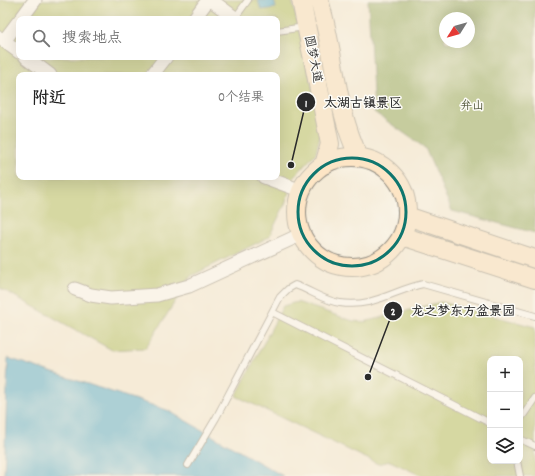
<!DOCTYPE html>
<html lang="zh">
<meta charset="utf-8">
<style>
body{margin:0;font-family:Dekko,"LXGW WenKai TC",sans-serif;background:#f2f2f2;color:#222}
.controls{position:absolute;right:12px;bottom:12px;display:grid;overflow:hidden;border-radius:8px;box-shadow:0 4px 16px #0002}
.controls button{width:36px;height:36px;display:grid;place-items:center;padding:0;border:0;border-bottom:1px solid #e0e0e0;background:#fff;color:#222;font:20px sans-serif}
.compass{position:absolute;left:439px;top:12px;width:36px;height:36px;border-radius:50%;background:#fff;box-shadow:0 4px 16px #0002;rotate:233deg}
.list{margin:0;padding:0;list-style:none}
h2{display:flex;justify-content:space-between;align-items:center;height:52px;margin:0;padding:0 16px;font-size:17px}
h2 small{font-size:13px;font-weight:400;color:#767676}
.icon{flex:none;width:22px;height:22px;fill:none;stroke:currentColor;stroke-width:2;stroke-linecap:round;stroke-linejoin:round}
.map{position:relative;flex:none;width:535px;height:476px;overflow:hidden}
.search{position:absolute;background:#fff;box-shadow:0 4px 16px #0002;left:16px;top:16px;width:264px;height:44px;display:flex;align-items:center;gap:10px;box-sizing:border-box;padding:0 14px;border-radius:8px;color:#767676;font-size:15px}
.panel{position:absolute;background:#fff;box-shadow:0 4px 16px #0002;left:16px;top:72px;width:264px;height:108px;border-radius:8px}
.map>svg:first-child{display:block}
</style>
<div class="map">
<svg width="535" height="476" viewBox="0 0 535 476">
<rect width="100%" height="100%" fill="#fdfcf7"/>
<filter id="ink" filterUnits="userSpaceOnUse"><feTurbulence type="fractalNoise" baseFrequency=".025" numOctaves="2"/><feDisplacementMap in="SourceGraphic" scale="8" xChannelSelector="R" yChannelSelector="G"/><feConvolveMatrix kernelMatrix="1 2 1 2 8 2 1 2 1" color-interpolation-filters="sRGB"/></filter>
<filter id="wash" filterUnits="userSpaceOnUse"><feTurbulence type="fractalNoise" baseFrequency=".012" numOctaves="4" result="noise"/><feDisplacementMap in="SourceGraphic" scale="16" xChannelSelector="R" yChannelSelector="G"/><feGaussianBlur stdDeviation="0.9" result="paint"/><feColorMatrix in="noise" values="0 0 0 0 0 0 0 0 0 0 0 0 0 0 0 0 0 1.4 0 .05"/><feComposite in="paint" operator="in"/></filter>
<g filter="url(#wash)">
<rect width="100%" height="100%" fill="#f5ebd7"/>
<!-- green -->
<path fill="#b0c164" stroke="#6e7648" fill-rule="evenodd" d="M 0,0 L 292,0 L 312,86 L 320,135 L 316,153 L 294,177 L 285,204 L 269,237 L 191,276 L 146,348 L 112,350 L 0,288 ZM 19,19 L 277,19 L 277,57 L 19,57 ZM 19,75 L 277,75 L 277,177 L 19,177 Z
M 297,302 L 353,321 L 364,322 L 441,302 L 535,327 L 535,476 L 422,476 L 390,461 L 378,464 L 236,396 L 283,306 ZM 490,359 L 520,359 L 520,461 L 490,461 Z"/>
<!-- forest -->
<path fill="#8ca75a" stroke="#5c6942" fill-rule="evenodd" d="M 368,0 L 535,0 L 535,233 L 452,211 L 425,148 L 374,112 ZM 445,18 L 469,18 L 469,42 L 445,42 Z"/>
<!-- water -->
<path fill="#54afd2" stroke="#406d7e" d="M 258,0 L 274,0 L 276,8 L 261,10 Z
M 8,358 L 167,410 L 283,476 L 4,476 Z"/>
</g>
<g filter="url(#ink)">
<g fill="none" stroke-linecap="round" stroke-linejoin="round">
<!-- lane casing -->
<g stroke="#908b81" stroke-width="8">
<path id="lane" d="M 235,18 L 248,0
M 277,31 L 305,27
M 272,312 L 490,423
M 520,420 L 535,398
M 520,439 L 535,446
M 517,461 L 520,476
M 188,465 L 216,418 L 280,297 L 288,289 L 295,285 C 310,290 324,301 340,303 C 373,308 394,290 423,284 L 535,316"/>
</g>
<!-- street casing -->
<g stroke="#908b81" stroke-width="15">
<path id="street" d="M 211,0 L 235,18
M 21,19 L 35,0
M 194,19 L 208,0
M 0,38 L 19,52
M 4,41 L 19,21
M 26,57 L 50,75
M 152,75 L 166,57
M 264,177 L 302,191
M 75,289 L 91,295 L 111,298 L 157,295 L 189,286 L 302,234"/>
</g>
<!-- secondary casing -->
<g stroke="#908b81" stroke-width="20">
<path id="secondary" d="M 301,0 L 330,144 L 324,165
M 319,0 C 335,52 335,108 359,157
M297 212a55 55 0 1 1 110 0a55 55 0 1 1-110 0Z
M 407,216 L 535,259
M 402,236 L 535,279"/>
</g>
<!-- lane -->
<use href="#lane" stroke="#fff" stroke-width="6"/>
<!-- street -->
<use href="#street" stroke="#fff" stroke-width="13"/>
<!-- secondary -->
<use href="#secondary" stroke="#fde5c5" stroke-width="18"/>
</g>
</g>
<!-- marked area -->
<path d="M0 0H535V476H0ZM298 212a54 54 0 1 1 108 0a54 54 0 1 1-108 0Z" fill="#f5ebd7" fill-opacity=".55" fill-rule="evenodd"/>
<path fill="none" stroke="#0f766e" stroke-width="3" stroke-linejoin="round" d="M298 212a54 54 0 1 1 108 0a54 54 0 1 1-108 0Z"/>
<g text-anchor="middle" stroke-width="3" stroke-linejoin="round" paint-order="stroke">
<!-- street labels -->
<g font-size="12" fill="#2b2b2b" stroke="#fdfcf7">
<text transform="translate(314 59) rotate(79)" y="4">圆梦大道</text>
</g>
<!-- park labels -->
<g font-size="12" fill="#53583c" stroke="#fdfcf7">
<text x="472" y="109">弁山</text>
</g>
</g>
<!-- callouts -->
<path fill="none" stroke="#2b2b2b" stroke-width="1.5" d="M291 165L306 102M368 377L393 311"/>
<g fill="#2b2b2b" stroke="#fdfcf7" stroke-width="1.5">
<circle cx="291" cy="165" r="4"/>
<circle cx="368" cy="377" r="4"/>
<circle cx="306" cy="102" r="10"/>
<circle cx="393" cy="311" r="10"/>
</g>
<g font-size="12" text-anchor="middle" font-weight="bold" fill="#fff">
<text x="306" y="107">1</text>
<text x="393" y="315">2</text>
</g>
<g font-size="13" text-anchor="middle" font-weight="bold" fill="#2b2b2b" stroke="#fdfcf7" stroke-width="3" stroke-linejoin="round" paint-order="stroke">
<text x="363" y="107">太湖古镇景区</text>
<text x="463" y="315">龙之梦东方盆景园</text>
</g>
</svg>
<div class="controls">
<button>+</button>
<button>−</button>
<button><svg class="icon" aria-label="layers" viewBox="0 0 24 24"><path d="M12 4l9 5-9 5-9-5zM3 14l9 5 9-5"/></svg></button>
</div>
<svg class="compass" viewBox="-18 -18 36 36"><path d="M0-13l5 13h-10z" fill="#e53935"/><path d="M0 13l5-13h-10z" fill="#767676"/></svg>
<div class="search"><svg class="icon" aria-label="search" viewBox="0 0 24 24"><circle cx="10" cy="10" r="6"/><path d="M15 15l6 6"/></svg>搜索地点</div>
<section class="panel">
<h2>附近<small>0个结果</small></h2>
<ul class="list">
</ul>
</section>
</div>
